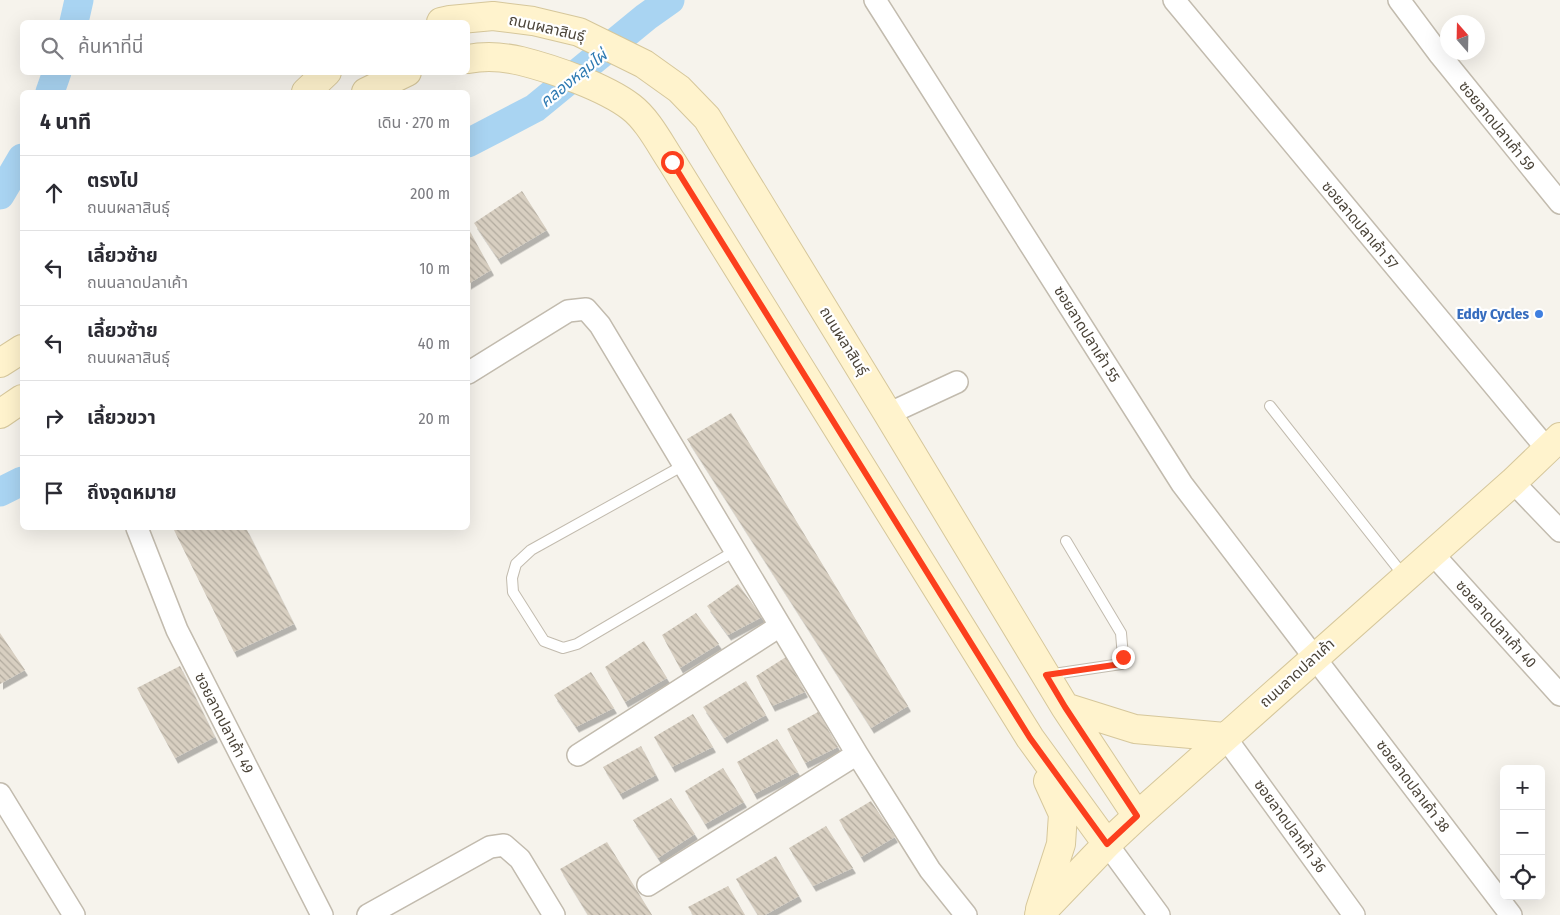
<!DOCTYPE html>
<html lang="th">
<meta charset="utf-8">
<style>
body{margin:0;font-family:"Fira Sans Condensed","Noto Sans Thai",sans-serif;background:#f2f2f3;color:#2b2b33}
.controls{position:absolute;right:15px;bottom:15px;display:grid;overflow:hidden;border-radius:8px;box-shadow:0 5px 20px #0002}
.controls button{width:45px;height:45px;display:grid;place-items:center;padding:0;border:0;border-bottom:1px solid #e1e1e2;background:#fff;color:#2b2b33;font:25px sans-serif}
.compass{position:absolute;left:1440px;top:15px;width:45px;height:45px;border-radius:50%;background:#fff;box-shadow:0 5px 20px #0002;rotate:340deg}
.stop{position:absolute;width:15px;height:15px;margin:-11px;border:4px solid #fc3f1d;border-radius:50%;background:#fff}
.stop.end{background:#fc3f1d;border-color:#fff;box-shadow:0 1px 5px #0008}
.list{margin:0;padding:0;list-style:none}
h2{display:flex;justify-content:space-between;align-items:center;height:65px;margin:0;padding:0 20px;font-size:21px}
h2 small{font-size:16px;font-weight:400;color:#7c7c81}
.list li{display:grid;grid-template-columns:32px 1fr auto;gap:15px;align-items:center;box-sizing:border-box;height:75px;padding:0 20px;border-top:1px solid #e1e1e2}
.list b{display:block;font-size:19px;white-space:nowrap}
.list p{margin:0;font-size:16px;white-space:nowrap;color:#7c7c81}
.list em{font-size:16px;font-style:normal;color:#7c7c81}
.icon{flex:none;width:28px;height:28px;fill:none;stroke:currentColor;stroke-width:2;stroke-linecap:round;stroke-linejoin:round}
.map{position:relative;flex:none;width:1560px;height:915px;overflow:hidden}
.search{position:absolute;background:#fff;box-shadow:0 5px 20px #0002;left:20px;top:20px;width:450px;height:55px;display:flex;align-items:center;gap:12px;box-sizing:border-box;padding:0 18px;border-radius:8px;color:#7c7c81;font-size:19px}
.panel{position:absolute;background:#fff;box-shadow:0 5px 20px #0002;left:20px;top:90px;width:450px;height:440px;border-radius:8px}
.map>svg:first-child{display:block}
</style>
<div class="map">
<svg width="1560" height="915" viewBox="0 0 1560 915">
<defs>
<pattern id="building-back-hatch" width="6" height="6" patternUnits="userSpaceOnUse" patternTransform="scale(1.25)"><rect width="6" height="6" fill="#d8cfc1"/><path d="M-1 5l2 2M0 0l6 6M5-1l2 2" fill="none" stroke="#b1aa9e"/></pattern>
<filter id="shadow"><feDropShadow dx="3" dy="5.5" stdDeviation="0" flood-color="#0004"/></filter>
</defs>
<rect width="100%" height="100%" fill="#f6f3ec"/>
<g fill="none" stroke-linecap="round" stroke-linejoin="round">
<!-- canal -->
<path stroke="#a9d4f2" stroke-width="29" d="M 74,22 L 79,0
M 50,92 L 57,72
M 468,143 L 535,108 L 646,17 L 670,0
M 0,195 L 22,158
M 0,492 L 22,481"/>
</g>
<!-- building -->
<path fill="url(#building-back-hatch)" filter="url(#shadow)" d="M 522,191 L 547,230 L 498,259 L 474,223 Z
M 468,228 L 491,270 L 468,284 Z
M 731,413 L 908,706 L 871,728 L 687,439 Z
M 173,528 L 246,528 L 294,624 L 234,652 Z
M 738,584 L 762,617 L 728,635 L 707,606 Z
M 696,613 L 719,644 L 680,668 L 662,635 Z
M 0,633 L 25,670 L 0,684 Z
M 644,641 L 667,678 L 625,702 L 605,667 Z
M 786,657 L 805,692 L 772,706 L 756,676 Z
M 180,666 L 215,737 L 175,758 L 137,688 Z
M 591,672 L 614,708 L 576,727 L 554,695 Z
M 746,681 L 766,715 L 724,738 L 703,707 Z
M 818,712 L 838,747 L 805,763 L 787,729 Z
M 693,714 L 713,747 L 672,767 L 654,737 Z
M 777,739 L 798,772 L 754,794 L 737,762 Z
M 641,746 L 656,775 L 620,794 L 603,767 Z
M 723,768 L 744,802 L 705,824 L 685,791 Z
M 671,798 L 695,834 L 658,858 L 633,820 Z
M 871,801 L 895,837 L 861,857 L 839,820 Z
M 826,826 L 853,868 L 813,886 L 789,848 Z
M 607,842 L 652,915 L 588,915 L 560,869 Z
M 776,856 L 799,896 L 765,915 L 758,915 L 736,879 Z
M 728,886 L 745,915 L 693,915 L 688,907 Z"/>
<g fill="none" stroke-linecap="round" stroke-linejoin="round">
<!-- service casing -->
<g stroke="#c2bbae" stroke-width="12">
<path id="service" d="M 1270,406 L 1404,576
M 684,465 L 531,550 L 516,564 L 512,578 L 513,592 L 544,641 L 563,648 L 577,644 L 735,551
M 1047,675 L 1121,664 L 1123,657 L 1121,633 L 1066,541"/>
</g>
<!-- minor casing -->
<g stroke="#c2bbae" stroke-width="24">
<path id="minor" d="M 875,0 L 1182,484 L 1511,915
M 1174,0 L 1547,449
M 1399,0 L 1440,55 L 1560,203
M 468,373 L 568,311 L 586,309 L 600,325 L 857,754 L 930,870 L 966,915
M 888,414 L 957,382
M 1513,482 L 1560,531
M 137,528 L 177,630 L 322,915
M 1432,553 L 1560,695
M 1225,737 L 1354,915
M 578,755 L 780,626
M 0,794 L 74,915
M 1107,844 L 1159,915
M 648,885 L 857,754
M 368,915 L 490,847 L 504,845 L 520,859 L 554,915"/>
</g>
<!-- secondary casing -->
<g stroke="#d6c79b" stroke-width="30">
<path id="secondary" d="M 441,22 L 450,20 L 493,16 L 533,21 L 579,32 L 644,64 L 679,89 L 707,118 L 888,414 L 1065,707 L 1137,816
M 468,59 C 484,56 504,57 521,61 C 553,69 605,87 631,107 C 648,120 660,144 672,162 L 1030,738 L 1107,844
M 306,92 L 327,72
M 366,92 L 407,72
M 0,363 L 22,349
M 0,414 L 22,399
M 1065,707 L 1135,729 L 1225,737
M 1040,909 L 1061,844 L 1063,814 L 1048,781
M 1039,915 L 1107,844 L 1137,816 L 1513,482 L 1560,437"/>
</g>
<!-- service -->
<use href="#service" stroke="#fff" stroke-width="10"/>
<!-- minor -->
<use href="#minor" stroke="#fff" stroke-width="21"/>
<!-- secondary -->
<use href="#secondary" stroke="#fff3cd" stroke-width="28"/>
</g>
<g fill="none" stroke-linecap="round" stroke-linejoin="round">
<!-- route -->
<path stroke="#fc3f1d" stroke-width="6" d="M 672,162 L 1030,738 L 1107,844 L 1137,816 L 1065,707 L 1046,675 L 1121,664 L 1123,657"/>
</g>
<!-- markers -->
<circle fill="#3f7fe0" stroke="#fff" stroke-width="2" cx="1539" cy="314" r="5"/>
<g text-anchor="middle" stroke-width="4.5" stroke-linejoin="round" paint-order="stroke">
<!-- street labels -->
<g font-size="15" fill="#4b4439" stroke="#fff">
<text transform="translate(547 28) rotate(13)" y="5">ถนนผลาสินธุ์</text>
<text transform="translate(1497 126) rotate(51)" y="5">ซอยลาดปลาเค้า 59</text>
<text transform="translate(1360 225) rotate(50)" y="5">ซอยลาดปลาเค้า 57</text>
<text transform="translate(1087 334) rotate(58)" y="5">ซอยลาดปลาเค้า 55</text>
<text transform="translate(844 341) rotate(58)" y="5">ถนนผลาสินธุ์</text>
<text transform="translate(1496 624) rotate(48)" y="5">ซอยลาดปลาเค้า 40</text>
<text transform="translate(1297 673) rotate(-42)" y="5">ถนนลาดปลาเค้า</text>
<text transform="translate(224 723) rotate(63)" y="5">ซอยลาดปลาเค้า 49</text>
<text transform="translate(1413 786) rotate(53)" y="5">ซอยลาดปลาเค้า 38</text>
<text transform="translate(1290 826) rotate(54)" y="5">ซอยลาดปลาเค้า 36</text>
</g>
<!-- shop labels -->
<g font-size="15" font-weight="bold" fill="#366cbe" stroke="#fff" text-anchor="end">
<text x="1529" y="319">Eddy Cycles</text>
</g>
<!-- water labels -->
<g font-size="16" font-style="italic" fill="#2e7ab2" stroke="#fff">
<text transform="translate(573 78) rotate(-39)" y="6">คลองหลุมไผ่</text>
</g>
</g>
</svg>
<div class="controls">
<button>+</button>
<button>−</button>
<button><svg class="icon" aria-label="locate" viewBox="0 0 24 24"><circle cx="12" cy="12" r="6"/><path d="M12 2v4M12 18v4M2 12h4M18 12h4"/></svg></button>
</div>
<svg class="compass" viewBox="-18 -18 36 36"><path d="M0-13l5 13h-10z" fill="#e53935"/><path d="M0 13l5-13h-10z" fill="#7c7c81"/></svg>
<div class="stop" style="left:672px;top:162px"></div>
<div class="stop end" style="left:1123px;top:657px"></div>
<div class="search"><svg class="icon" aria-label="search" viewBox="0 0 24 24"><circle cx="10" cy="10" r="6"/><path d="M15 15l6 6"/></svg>ค้นหาที่นี่</div>
<section class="panel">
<h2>4 นาที<small>เดิน · 270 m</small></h2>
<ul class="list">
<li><svg class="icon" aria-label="ahead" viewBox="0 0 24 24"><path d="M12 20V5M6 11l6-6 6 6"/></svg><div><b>ตรงไป</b><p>ถนนผลาสินธุ์</p></div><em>200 m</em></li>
<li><svg class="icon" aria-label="left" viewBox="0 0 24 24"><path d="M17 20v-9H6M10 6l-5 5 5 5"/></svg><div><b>เลี้ยวซ้าย</b><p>ถนนลาดปลาเค้า</p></div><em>10 m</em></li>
<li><svg class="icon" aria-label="left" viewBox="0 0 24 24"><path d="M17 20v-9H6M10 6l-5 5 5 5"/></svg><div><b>เลี้ยวซ้าย</b><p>ถนนผลาสินธุ์</p></div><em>40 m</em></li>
<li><svg class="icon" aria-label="right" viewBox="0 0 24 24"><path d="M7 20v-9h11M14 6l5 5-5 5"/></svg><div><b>เลี้ยวขวา</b></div><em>20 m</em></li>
<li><svg class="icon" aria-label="arrive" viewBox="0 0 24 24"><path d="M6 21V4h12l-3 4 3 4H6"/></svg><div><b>ถึงจุดหมาย</b></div></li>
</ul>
</section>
</div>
